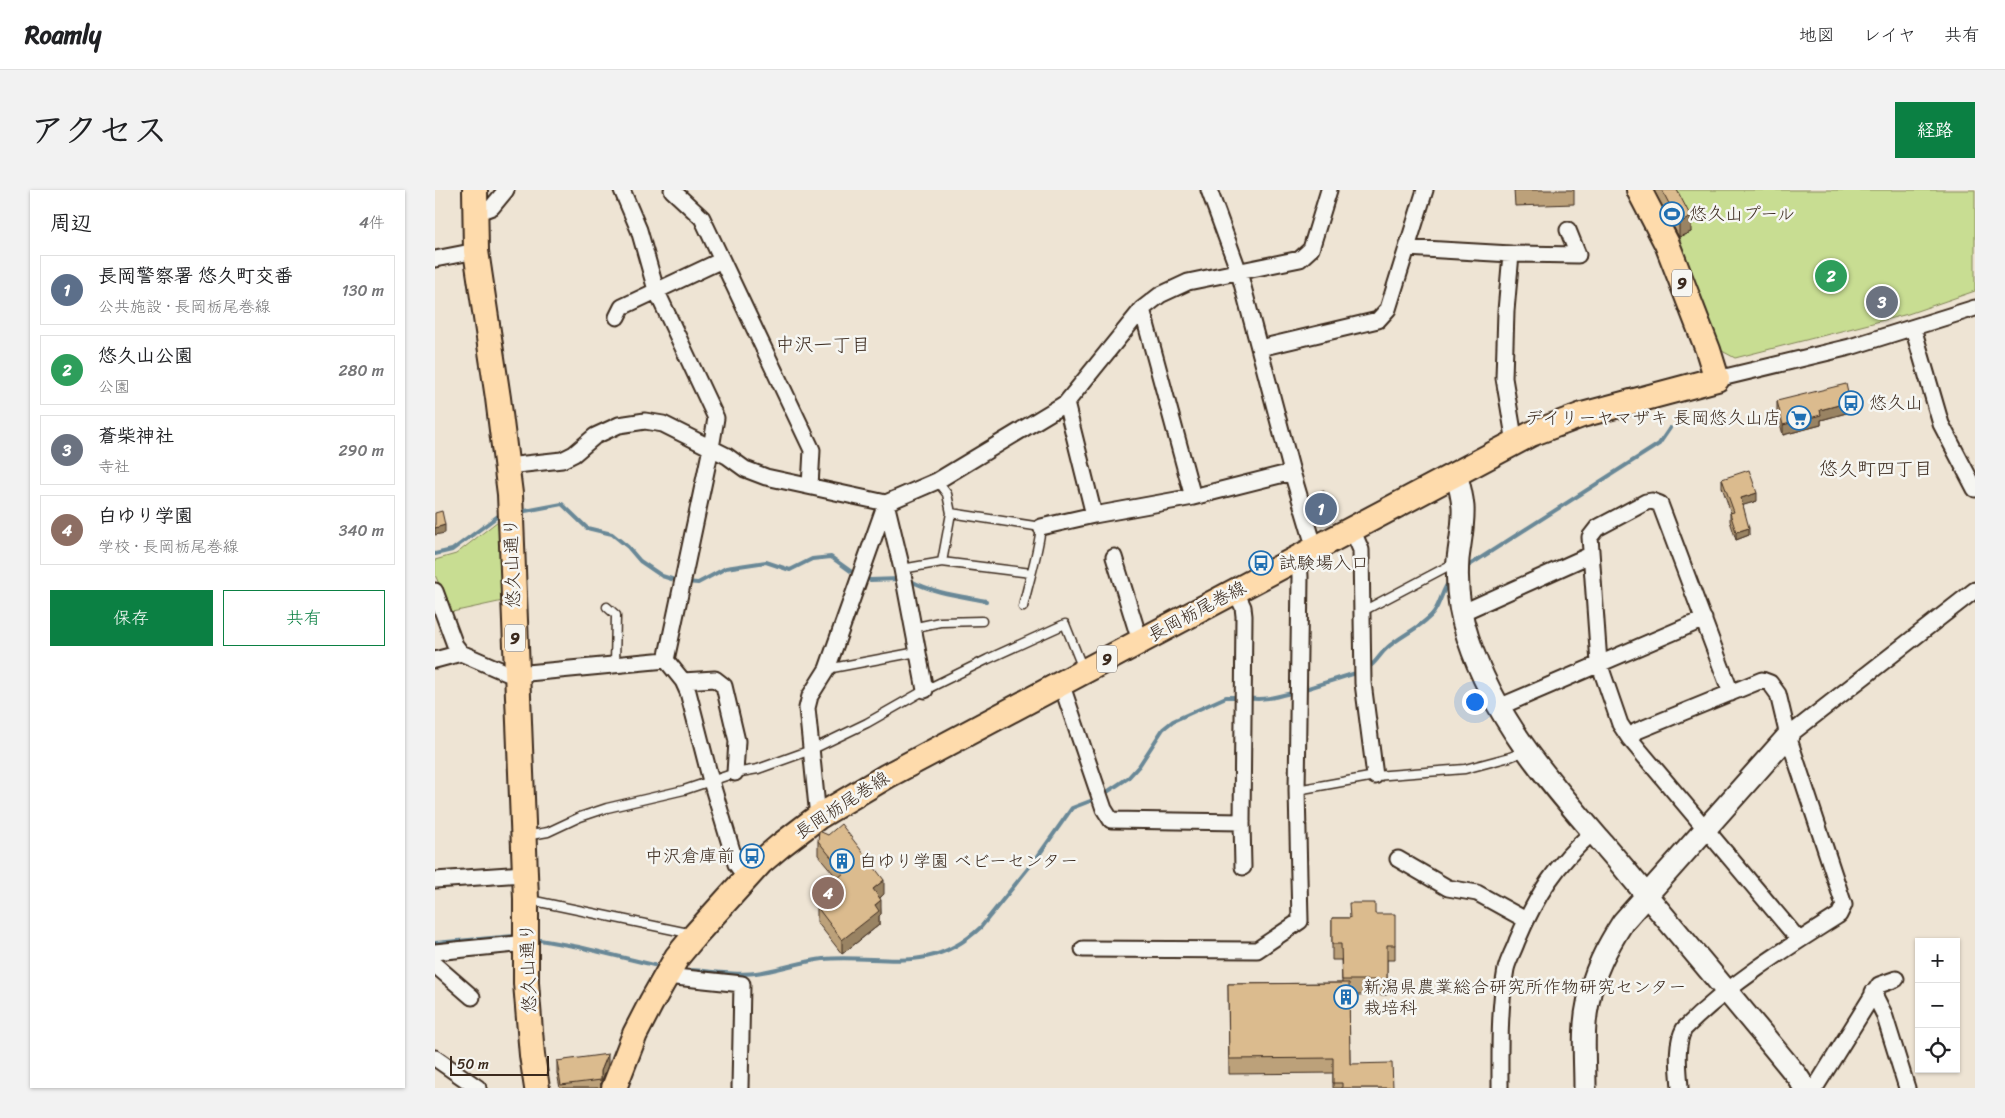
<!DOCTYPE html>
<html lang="ja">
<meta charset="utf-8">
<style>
body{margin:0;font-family:Sriracha,"Klee One",sans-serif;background:#f2f2f2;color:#202124}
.controls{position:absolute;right:15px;bottom:15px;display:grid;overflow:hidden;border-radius:0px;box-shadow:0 1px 4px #0004}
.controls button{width:45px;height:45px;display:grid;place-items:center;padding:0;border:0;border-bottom:1px solid #e0e0e0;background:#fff;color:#202124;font:25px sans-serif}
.scale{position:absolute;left:15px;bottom:12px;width:99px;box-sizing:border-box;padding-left:5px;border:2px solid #3b2a1e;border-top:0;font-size:14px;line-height:18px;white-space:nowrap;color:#3b2a1e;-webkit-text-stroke:4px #f6f6f2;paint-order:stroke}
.you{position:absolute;left:1039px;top:511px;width:18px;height:18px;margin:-12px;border:4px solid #fff;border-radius:50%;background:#1a73e8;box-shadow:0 0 0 8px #1a73e833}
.badge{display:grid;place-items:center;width:32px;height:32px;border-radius:50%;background:#0b8043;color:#fff;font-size:16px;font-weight:700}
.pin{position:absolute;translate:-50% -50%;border:2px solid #fff;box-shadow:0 1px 5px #0006}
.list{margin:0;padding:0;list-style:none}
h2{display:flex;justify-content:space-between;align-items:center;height:65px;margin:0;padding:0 20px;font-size:21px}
h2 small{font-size:16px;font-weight:400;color:#757577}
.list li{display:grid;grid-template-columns:32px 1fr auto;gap:15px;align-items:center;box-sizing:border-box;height:70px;margin:0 10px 10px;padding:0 10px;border:1px solid #e0e0e0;border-radius:0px}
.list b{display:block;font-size:19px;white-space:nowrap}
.list p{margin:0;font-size:16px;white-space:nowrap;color:#757577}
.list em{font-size:16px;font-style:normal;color:#757577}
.actions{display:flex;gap:10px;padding:15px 20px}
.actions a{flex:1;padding:11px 0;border:1px solid #0b8043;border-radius:0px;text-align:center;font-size:18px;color:#0b8043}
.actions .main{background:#0b8043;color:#fff}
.icon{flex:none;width:28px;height:28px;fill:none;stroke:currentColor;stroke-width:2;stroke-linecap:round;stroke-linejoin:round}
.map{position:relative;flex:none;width:1540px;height:898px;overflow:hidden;border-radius:0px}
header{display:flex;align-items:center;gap:30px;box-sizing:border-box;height:70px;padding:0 25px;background:#fff;border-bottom:1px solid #e0e0e0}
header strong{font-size:24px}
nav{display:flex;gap:28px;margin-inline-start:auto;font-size:18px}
.intro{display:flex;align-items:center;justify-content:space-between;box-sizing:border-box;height:120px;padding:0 30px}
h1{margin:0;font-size:35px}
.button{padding:12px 22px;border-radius:0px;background:#0b8043;color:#fff;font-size:18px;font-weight:700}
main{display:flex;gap:30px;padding:0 30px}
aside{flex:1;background:#fff;border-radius:0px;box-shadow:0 1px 4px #0004}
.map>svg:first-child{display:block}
</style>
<header>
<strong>Roamly</strong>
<nav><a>地図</a><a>レイヤ</a><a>共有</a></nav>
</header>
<div class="intro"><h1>アクセス</h1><a class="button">経路</a></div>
<main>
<aside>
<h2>周辺<small>4件</small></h2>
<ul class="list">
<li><span class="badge" style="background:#5c6f8a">1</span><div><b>長岡警察署 悠久町交番</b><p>公共施設 · 長岡栃尾巻線</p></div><em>130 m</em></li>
<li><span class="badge" style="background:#2e9e5b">2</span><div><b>悠久山公園</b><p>公園</p></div><em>280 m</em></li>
<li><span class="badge" style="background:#6b7280">3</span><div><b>蒼柴神社</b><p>寺社</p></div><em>290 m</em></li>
<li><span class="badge" style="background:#8d6e63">4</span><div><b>白ゆり学園</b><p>学校 · 長岡栃尾巻線</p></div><em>340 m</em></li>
</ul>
<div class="actions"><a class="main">保存</a><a>共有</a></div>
</aside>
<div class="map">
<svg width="1540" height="898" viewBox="0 0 1540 898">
<rect width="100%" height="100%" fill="#eee4d4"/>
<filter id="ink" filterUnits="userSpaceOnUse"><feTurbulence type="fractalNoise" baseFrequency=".02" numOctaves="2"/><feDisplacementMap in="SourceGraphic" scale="10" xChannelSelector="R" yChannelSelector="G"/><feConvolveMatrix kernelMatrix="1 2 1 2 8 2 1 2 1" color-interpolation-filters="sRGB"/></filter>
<g filter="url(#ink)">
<!-- green -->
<path fill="#c8dd92" stroke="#828458" d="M 1211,0 L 1540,0 L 1540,101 L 1473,124 L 1300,168 L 1276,155 Z
M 63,331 L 68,411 L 17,422 L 0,385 L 0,370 L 21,364 Z"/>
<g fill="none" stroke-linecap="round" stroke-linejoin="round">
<!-- stream -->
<path stroke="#698897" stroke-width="4" d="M 85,322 L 127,314 L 152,338 L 177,344 L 193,357 L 205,371 L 227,386 L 243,391
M 0,364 L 17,360 L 63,326 L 68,325
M 1030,378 L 1224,254 L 1235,238
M 428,387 L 435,390 L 465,389
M 474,390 C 498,403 525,406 551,411
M 250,392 L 263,393 L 291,378 L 331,372 L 355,380 L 377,369 L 396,367 L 421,385
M 933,478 C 941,473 945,464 952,458 C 965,446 989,436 999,422 C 1006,412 1007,400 1015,390
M 867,500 L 924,482
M 813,508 C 829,511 844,506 860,502
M 669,604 L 693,588 L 704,576 L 728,539 L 738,531 L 791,507 L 803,507
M 105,750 L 144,757 L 219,775
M 0,753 L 79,746
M 256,780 C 275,781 302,786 321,783 C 343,780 365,772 388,769 C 450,764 494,786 546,737 L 603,666 L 637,618 L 663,608"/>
<!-- lane casing -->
<g stroke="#3b2a1e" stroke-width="11">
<path id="lane" d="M 502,291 L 512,304 L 516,323
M 507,372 L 516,323 L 606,337 C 603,364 594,390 588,417
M 467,379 L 507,372 L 596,383
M 172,417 L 181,425 L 180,474
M 928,421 L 1021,372
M 477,438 L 505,432 L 547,431
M 392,479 L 482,462
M 862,600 L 940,586 L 1030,579 L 1075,567 L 1090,561
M 90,646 L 113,642 L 145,627 L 172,618 L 249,600 L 300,583 L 323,579 L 376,560 L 432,533 L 490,500 L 553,469 L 630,434 L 648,479
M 95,710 L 258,744"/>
</g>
<!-- street casing -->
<g stroke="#3b2a1e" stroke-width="19">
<path id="street" d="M 187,0 L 204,40 L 221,100 L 281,228 L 276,258 L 231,470
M 237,0 L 267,28 L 377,260 L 375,296
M 774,0 L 804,82 L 857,282 L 880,359
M 41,23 L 57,17 L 71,0
M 972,58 L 1076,64 L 1071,121 L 1069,188 L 1080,253
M 1076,64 L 1143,65 L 1133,40
M 0,69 L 41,61
M 707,119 L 758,307
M 182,127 L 187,117 L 287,70
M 1478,138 L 1506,234 L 1540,299
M 825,158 L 943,130 L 953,119 L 990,0
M 1282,189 L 1415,157 L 1540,118
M 631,213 L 659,325 L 758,307 L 857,282
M 72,276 L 127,270 L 139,264 L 160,246 L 184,235 L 210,231 L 228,234 L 292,266 L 310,279 L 331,287 L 451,313 L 467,379 L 490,500
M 606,337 L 659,325
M 917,339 L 926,360 L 928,493 L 940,586
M 679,367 L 705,451
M 800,400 L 808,417 L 809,426 L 807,632 L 808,677
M 0,401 L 20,455 L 26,463 L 72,483 L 82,484 L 231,470
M 1026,423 L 1155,365
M 0,470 L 26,463
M 231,470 L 248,491 L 253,502 L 276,591 L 301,674 L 311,688
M 248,491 L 280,489 L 289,496 L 302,551 L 300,583
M 626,493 L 669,619 L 676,630 L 807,632
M 1296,503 L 1225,314 L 1217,311 L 1211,312 L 1162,338 L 1155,347 L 1164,473 L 1185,534 L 1195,549 L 1364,750
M 1064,517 L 1269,429
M 1353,546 L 1540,400
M 1195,549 L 1202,541 L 1327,490 L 1335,493 L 1343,504 L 1353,546 L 1409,715 L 1404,725 C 1350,759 1294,794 1249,839 C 1240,855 1244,880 1245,898
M 383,627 L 372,518 L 375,506 L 392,479 L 451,313 L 502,291 L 631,213 L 707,119 L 725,105 L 753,92 L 865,69 L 876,59 L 894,0
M 963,669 L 1013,698 L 1042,703 L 1091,730
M 0,690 L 89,684
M 648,759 L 822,760 L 865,731 L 862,600 L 865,387 L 864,366
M 0,762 L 92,753
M 0,775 L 37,807
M 231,786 L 307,794 L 305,898
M 1438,802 L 1449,824 L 1472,898
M 0,868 L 43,898
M 1065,898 C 1065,859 1064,818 1071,779 C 1073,770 1079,760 1082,751 C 1101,706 1121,674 1158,642
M 1380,898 L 1444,795 L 1461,789"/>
</g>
<!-- secondary casing -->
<g stroke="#3b2a1e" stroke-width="25">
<path id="secondary" d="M 1021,284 C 1024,294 1027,306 1028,317 C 1029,334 1025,352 1023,369 C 1021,396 1024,422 1033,448 C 1063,540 1127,605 1188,677 C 1246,747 1305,816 1362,886 L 1370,898
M 1150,898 C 1150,870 1147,840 1153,813 C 1158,783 1172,757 1188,732 L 1353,546"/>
</g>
<!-- primary casing -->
<g stroke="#3b2a1e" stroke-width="28">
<path id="primary" d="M 40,0 L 41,61 L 63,208 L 75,304 L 91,709 L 91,793 L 97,865 L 102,898
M 179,898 L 200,844 L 216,813 L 242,767 L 261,744 L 326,672 L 345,656 L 383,627 L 452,586 L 1096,244 L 1147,225 L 1282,189 L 1273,160 L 1232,54 L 1204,0"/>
</g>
<!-- lane -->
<use href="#lane" stroke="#f6f6f2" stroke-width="8"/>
<!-- street -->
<use href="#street" stroke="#f6f6f2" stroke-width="15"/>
<!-- secondary -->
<use href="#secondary" stroke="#f6f6f2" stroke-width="21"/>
<!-- primary -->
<use href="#primary" stroke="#fedbac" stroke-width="24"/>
</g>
<!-- wall -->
<path fill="#bca17a" stroke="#3b2a1e" d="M 1079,0 L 1139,0 L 1139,14 L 1080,16 Z
M 1219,0 L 1242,0 L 1256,42 L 1244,47 Z
M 1342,211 L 1415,222 L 1386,230 L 1386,235 L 1348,245 L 1342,221 Z
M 1287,289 L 1322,311 L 1308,315 L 1314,345 L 1301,350 L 1295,331 L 1295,323 L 1296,323 L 1287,297 Z
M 879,304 L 893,326 L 882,329 L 879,312 Z
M 383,651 L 449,704 L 445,708 L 446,724 L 444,726 L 444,735 L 407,764 L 382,732 L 382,717 L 393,708 L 393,696 L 402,688 L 383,665 Z
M 940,724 L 960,755 L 960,770 L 952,770 L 952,805 L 914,805 L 915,874 L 958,898 L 898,898 L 898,883 L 794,884 L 793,794 L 907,793 L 906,770 L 897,770 L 897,728 L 914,728 Z
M 122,871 L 173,875 L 166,893 L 166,898 L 125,898 L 122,883 Z"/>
<!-- shaded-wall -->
<path fill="#998363" stroke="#3b2a1e" d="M 1256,27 L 1256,42 L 1244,47 L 1244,33 Z
M 1415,212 L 1415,222 L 1386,230 L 1386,235 L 1348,245 L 1348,235 L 1385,220 Z
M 1322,303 L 1322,311 L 1306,316 L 1306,308 Z
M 893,318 L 893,326 L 882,329 L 882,321 Z
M 10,335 L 10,343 L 0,345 L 0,338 Z
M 1314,338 L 1314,345 L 1301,350 L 1301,342 Z
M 449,690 L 449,704 L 438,714 L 438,699 Z
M 446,710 L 446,724 L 444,726 L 444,735 L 407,764 L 407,750 L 440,715 Z
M 173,864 L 173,875 L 166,893 L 166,898 L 166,881 Z"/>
<!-- building -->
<path fill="#dbbb8e" stroke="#3b2a1e" d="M 1227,0 L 1242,0 L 1256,27 L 1244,33 Z
M 1411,194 L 1415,212 L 1385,220 L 1386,225 L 1348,235 L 1342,211 Z
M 1314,280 L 1322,303 L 1306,308 L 1314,338 L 1301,342 L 1295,323 L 1299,322 L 1287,289 Z
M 889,301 L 893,318 L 882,321 L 879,304 Z
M 7,321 L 10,335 L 0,338 L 0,323 Z
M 406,634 L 449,690 L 438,699 L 446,710 L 440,715 L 444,721 L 407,750 L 382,717 L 399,703 L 393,696 L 409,683 L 383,651 L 384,641 L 393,645 Z
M 914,713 L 940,713 L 940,724 L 960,724 L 960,755 L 952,755 L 952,790 L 907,790 L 906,754 L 897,754 L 897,728 L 915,728 Z
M 914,793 L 915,874 L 957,873 L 958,898 L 907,898 L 907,893 L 898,893 L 898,868 L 794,869 L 793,794 Z
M 173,864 L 166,881 L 166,890 L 126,895 L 122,871 Z"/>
</g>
<!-- icons -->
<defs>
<g id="stadium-ring" transform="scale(1.25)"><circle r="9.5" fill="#f6f6f2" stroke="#1f6fb2" stroke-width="1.5"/><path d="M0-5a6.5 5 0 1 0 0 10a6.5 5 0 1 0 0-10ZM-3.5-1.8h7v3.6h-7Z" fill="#1f6fb2"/></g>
<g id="bus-ring" transform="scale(1.25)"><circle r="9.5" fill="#f6f6f2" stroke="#1f6fb2" stroke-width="1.5"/><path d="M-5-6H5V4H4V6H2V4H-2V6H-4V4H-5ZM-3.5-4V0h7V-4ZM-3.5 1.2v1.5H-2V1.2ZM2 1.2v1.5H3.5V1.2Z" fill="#1f6fb2"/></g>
<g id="supermarket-ring" transform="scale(1.25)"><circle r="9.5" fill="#f6f6f2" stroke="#1f6fb2" stroke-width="1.5"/><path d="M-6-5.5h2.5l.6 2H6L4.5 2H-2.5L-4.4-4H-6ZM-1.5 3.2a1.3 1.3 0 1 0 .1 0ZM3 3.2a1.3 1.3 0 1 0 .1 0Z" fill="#1f6fb2"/></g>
<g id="building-ring" transform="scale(1.25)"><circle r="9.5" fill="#f6f6f2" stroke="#1f6fb2" stroke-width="1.5"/><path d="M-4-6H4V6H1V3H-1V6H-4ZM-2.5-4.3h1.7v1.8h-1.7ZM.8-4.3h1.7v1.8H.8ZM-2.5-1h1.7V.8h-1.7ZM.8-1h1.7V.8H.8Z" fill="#1f6fb2"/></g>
</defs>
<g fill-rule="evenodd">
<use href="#stadium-ring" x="1237" y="24"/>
<use href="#bus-ring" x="1416" y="213"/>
<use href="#supermarket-ring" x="1364" y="228"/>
<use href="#bus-ring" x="826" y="373"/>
<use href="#bus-ring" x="317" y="666"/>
<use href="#building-ring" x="407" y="671"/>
<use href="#building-ring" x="911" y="807"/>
</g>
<g text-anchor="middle" stroke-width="5" stroke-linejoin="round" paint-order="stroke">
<!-- shield labels -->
<g fill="#f6f6f2" stroke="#73675e" stroke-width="1">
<rect x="1237" y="79.5" width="20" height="27" rx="4"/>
<rect x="70" y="434.5" width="20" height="27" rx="4"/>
<rect x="662" y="455.5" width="20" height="27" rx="4"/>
</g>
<g font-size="16" font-weight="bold" fill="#3b2a1e">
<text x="1247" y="99">9</text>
<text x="80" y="454">9</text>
<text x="672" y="475">9</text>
</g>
<!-- poi labels -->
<g font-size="18" fill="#3b2a1e" stroke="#f6f6f2" text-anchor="start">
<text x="1254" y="30">悠久山プール</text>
<text x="1434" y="219">悠久山</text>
<text x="1346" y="234" text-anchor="end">デイリーヤマザキ 長岡悠久山店</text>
<text x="844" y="379">試験場入口</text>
<text x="300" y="672" text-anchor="end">中沢倉庫前</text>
<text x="424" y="677">白ゆり学園 ベビーセンター</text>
<text x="928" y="803">新潟県農業総合研究所作物研究センター<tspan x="928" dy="21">栽培科</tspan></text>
</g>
<!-- street labels -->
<g font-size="18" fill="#3b2a1e" stroke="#f6f6f2">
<text transform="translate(77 373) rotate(-92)" y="6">悠久山通り</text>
<text transform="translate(762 421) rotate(-28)" y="6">長岡栃尾巻線</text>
<text transform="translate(407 615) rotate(-33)" y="6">長岡栃尾巻線</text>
<text transform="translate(93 778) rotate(-92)" y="6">悠久山通り</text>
</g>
<!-- neighbourhood labels -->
<g font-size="19" fill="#3b2a1e" stroke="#f6f6f2">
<text x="388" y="161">中沢一丁目</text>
<text x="1441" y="285">悠久町四丁目</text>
</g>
</g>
</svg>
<div class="controls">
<button>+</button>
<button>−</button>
<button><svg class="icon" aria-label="locate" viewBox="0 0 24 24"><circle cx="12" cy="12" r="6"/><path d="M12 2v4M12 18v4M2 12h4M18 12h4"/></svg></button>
</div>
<div class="scale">50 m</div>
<div class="you"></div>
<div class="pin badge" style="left:886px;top:319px;background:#5c6f8a">1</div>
<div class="pin badge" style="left:1396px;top:86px;background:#2e9e5b">2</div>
<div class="pin badge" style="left:1447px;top:112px;background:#6b7280">3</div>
<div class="pin badge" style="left:393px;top:703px;background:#8d6e63">4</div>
</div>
</main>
